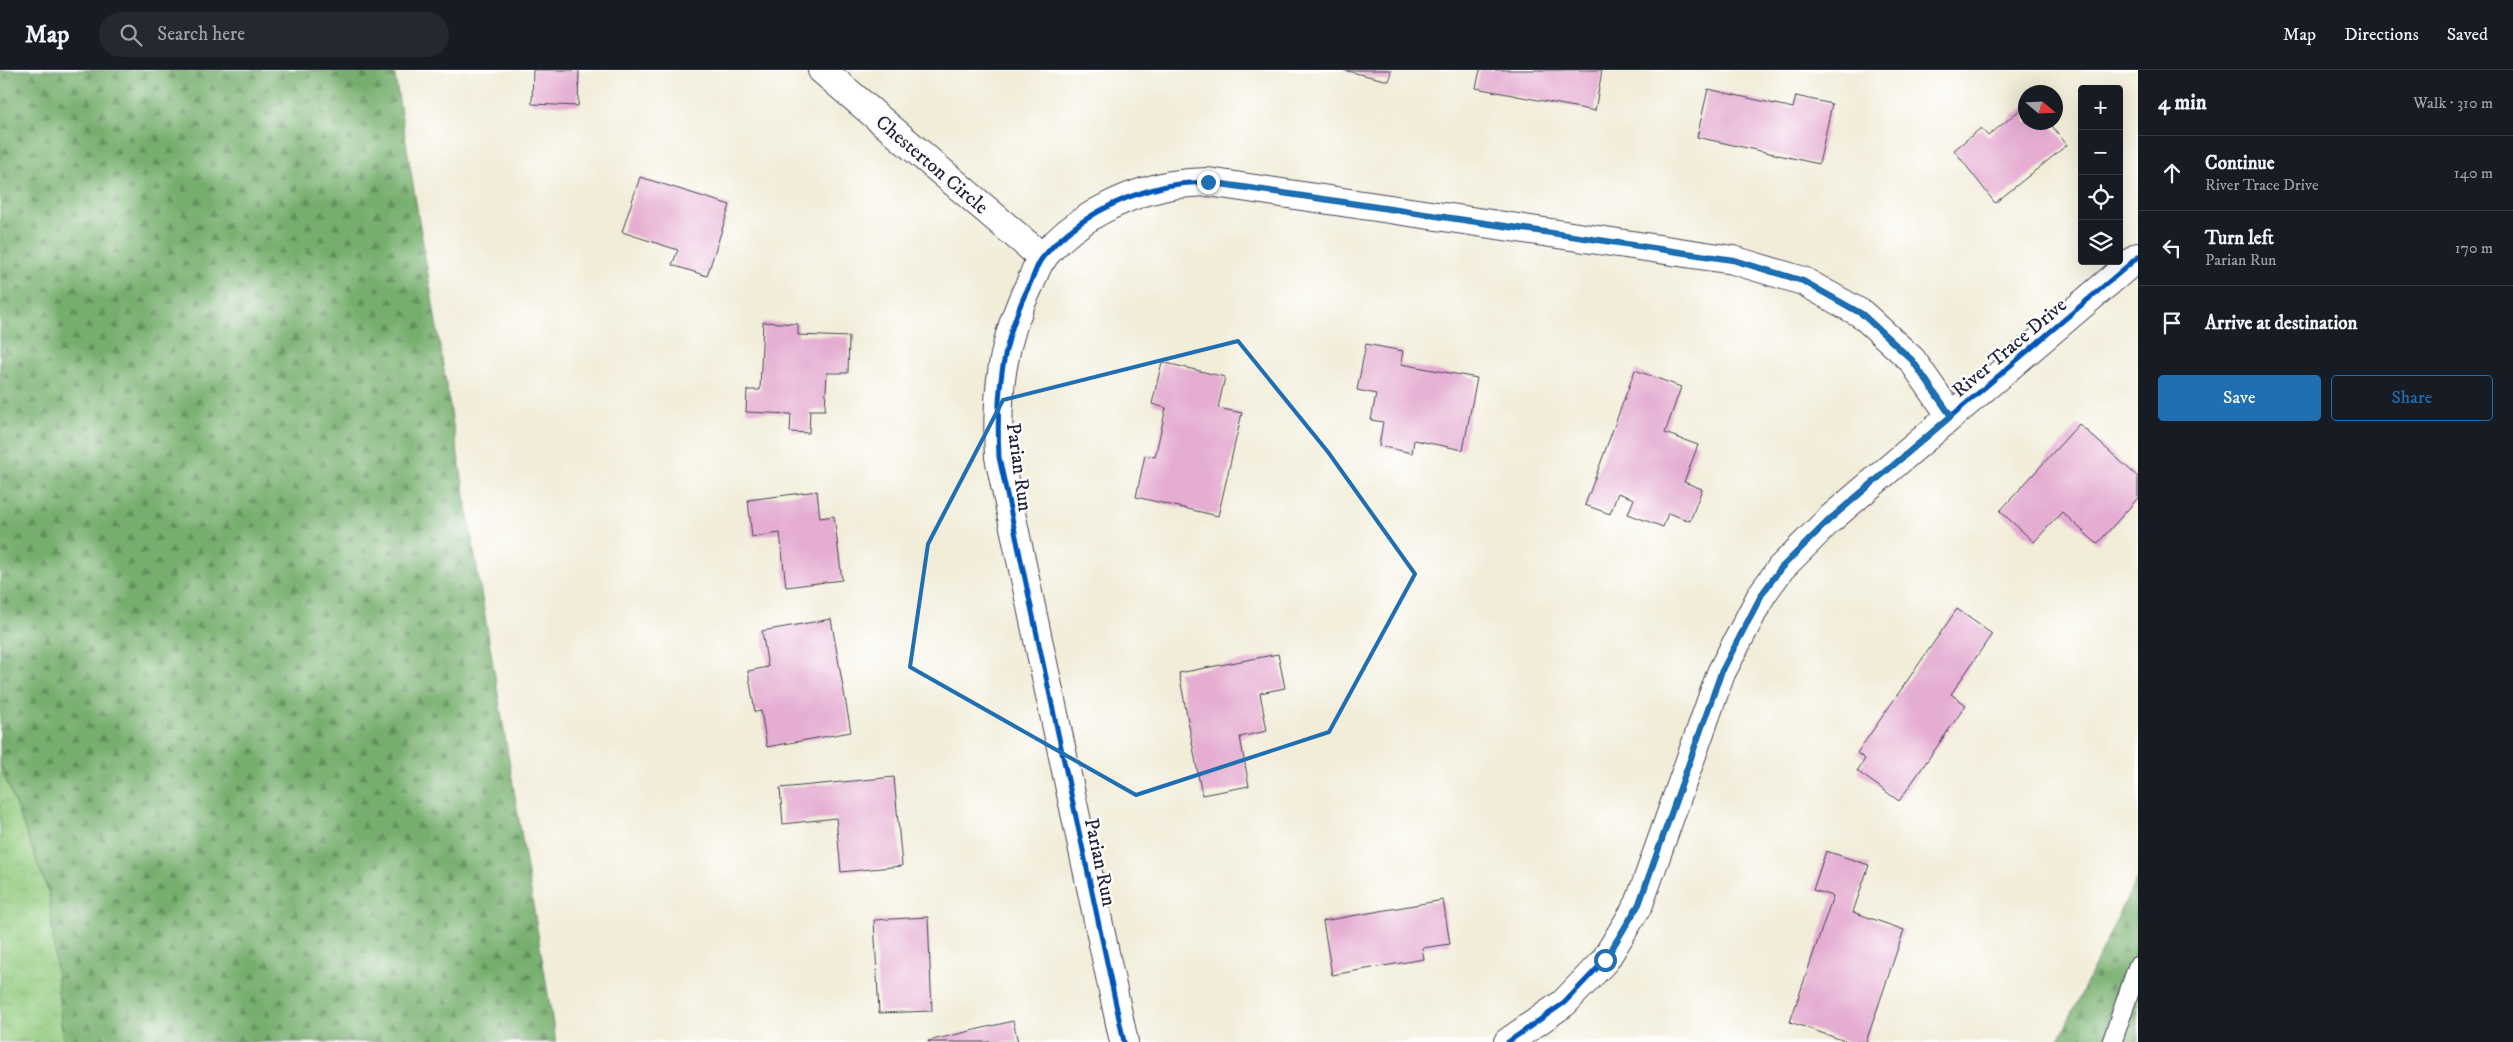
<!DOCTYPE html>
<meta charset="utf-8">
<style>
body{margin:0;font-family:"IM FELL DW Pica",serif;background:#242831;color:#f1f3f6}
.controls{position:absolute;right:15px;top:15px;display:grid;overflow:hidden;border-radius:5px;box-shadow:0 5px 20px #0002}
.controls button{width:45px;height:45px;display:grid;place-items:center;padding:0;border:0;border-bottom:1px solid #363941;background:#171b24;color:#f1f3f6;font:25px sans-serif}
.compass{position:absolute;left:2018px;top:15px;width:45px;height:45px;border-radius:50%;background:#171b24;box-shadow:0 5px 20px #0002;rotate:109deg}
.stop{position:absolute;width:15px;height:15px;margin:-11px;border:4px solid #1f6fb2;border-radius:50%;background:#fff}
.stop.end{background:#1f6fb2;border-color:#fff;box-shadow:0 1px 5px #0008}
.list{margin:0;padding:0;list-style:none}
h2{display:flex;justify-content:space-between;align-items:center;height:65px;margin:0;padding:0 20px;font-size:21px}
h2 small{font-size:16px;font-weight:400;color:#9ea1a6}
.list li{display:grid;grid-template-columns:32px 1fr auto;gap:15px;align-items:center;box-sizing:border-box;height:75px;padding:0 20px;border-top:1px solid #363941}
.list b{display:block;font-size:19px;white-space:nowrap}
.list p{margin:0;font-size:16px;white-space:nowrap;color:#9ea1a6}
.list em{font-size:16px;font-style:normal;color:#9ea1a6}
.actions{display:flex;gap:10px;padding:15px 20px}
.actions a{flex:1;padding:11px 0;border:1px solid #1f6fb2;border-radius:5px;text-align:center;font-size:18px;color:#1f6fb2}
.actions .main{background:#1f6fb2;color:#fff}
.icon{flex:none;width:28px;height:28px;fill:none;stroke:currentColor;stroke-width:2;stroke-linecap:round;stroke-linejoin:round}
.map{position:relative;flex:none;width:2138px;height:972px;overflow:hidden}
header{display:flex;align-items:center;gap:30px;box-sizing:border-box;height:70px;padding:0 25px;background:#171b24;border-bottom:1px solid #363941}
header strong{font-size:24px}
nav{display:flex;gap:28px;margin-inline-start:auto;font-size:18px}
.search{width:350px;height:45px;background:#242831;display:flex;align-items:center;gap:12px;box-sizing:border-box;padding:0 18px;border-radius:28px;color:#9ea1a6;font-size:19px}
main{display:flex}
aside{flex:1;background:#171b24}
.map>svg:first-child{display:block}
</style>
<header>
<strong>Map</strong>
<div class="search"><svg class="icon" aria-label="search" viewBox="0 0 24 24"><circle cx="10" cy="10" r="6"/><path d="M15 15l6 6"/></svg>Search here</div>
<nav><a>Map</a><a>Directions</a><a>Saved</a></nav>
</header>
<main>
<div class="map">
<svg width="2138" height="972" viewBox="0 0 2138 972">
<defs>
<pattern id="grass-tufts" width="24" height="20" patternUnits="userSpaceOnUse" patternTransform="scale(1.25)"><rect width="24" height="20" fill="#93cb7e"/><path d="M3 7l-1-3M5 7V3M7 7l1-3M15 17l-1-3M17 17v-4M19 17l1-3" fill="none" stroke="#7eae6e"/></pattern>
<pattern id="forest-firs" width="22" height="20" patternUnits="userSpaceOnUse" patternTransform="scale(1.25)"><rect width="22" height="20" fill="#76af6d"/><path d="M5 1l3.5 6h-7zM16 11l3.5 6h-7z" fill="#608e5b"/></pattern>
</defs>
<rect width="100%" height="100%" fill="#fff"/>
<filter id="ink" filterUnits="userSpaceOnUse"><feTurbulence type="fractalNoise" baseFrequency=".02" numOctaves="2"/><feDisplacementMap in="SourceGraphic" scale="10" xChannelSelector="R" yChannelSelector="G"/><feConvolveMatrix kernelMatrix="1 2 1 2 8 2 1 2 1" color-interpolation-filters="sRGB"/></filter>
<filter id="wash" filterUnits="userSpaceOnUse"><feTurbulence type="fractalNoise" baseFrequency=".0096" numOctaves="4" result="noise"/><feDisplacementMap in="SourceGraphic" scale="20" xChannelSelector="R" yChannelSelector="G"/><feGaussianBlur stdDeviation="1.12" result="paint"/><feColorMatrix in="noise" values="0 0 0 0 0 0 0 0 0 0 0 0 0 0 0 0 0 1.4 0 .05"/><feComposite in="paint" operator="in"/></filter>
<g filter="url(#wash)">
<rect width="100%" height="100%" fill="#f2edd9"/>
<!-- grass -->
<path fill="url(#grass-tufts)" stroke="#5a765c" d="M 0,694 L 49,824 L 63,972 L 0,972 Z"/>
<!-- forest -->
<path fill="url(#forest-firs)" stroke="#4c6854" d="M 0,0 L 394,0 L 556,972 L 63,972 L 49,824 L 0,694 Z
M 2138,805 L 2138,972 L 2058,972 Z"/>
<g id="blocks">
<!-- building -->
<path fill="#e5add1" d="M 533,0 L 579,0 L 578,36 L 532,34 Z
M 1343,0 L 1391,0 L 1389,11 Z
M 1480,0 L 1602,0 L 1595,41 L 1476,18 Z
M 1708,19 L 1793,38 L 1796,26 L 1832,34 L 1819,94 L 1697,67 Z
M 2026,35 L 2026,52 L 2049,52 L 2067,75 L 1995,133 L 1954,80 L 1981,58 L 1988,66 Z
M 640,107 L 730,135 L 707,206 L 672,195 L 678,180 L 622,162 Z
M 763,252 L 798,254 L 798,265 L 849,267 L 848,303 L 827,303 L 825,340 L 810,340 L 809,363 L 790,362 L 791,344 L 746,342 L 747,320 L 760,320 Z
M 1366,274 L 1403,281 L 1401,294 L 1477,308 L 1463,380 L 1414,370 L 1412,383 L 1379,376 L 1383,352 L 1371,350 L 1376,324 L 1357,320 Z
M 1162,292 L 1225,307 L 1218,338 L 1242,343 L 1218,446 L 1136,427 L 1145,385 L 1155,387 L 1166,338 L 1152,334 Z
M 1635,300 L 1681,317 L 1665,363 L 1698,375 L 1684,412 L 1702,419 L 1690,451 L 1668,443 L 1663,457 L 1628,444 L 1634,429 L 1618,423 L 1610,444 L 1585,435 Z
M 2079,354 L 2138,407 L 2138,428 L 2097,474 L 2062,442 L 2034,472 L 2000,441 Z
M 817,421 L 820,448 L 834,446 L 842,510 L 786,517 L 780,463 L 752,467 L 748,430 Z
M 1957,539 L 1992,564 L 1951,624 L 1966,635 L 1899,731 L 1857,701 L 1865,689 L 1857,683 Z
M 831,549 L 851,662 L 767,677 L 761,641 L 755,642 L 748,601 L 768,597 L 762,561 Z
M 1278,584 L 1285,618 L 1260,623 L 1267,661 L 1240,667 L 1249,716 L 1202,725 L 1179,603 Z
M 894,707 L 902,796 L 841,802 L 836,748 L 783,754 L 780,718 Z
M 1826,781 L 1869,795 L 1853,842 L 1904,860 L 1866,972 L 1848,972 L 1790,952 L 1833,826 L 1813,820 Z
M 1443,830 L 1450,874 L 1422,878 L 1424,889 L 1332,905 L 1323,851 Z
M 928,847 L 932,941 L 879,943 L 874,850 Z
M 1013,951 L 1018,972 L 928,972 L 928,971 Z"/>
</g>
</g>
<g filter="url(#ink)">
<use href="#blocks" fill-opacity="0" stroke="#414053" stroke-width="1"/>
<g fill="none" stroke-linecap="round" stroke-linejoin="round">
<!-- service casing -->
<g stroke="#414053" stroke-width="21">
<path id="service" d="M 2112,972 L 2138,896"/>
</g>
<!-- minor casing -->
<g stroke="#414053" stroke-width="30">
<g id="minor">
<path id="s1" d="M 822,0 L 1043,188"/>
<path d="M 1124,972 L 999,387 C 996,325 1001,271 1030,214 C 1034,205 1037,194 1043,187 C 1073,151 1118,127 1162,117 C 1177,113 1193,113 1208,112 L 1733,190 L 1803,211 L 1862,244 L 1912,290 L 1951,346"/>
<path d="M 1508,972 L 1564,933 L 1605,890 L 1639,834 L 1721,603 L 1762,524 L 1781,498 L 1829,450 L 2138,187"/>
</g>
</g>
<!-- service -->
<use href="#service" stroke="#fff" stroke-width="19"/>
<!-- minor -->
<use href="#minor" stroke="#fff" stroke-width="28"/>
<!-- cycleway casing -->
<g stroke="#fff" stroke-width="8">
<path id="cycleway" d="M 1124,972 L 999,387 C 996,325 1001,271 1030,214 C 1034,205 1037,194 1043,187 C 1073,151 1118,127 1162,117 C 1177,113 1193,113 1208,112 L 1733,190 L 1803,211 L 1862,244 L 1912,290 L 1951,346
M 1508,972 L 1564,933 L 1605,890 L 1639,834 L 1721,603 L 1762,524 L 1781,498 L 1829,450 L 2138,187"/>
</g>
<!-- cycleway -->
<use href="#cycleway" stroke="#0057b8" stroke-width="5"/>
</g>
</g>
<g fill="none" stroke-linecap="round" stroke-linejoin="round" filter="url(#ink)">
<!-- route -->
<path stroke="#1f6fb2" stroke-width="6" d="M 1208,112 L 1733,190 L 1803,211 L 1862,244 L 1912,290 L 1951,346 L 1829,450 L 1781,498 L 1762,524 L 1721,603 L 1639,834 L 1605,890"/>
</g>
<!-- marked area -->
<path fill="none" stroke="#1f6fb2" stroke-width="4" stroke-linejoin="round" d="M 1238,271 L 1328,382 L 1415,504 L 1329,662 L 1136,725 L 910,597 L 928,474 L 1003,330 Z"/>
<g text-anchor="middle" stroke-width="4.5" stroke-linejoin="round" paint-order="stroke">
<!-- street labels -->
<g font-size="20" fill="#22223b" stroke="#fff">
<text dy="7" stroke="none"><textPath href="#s1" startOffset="145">Chesterton Circle</textPath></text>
<text transform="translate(2009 277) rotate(-40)" y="7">River Trace Drive</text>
<text transform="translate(1020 397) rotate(82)" y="7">Parian Run</text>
<text transform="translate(1101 792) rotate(78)" y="7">Parian Run</text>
</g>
</g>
</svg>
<div class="controls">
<button>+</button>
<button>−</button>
<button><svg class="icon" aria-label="locate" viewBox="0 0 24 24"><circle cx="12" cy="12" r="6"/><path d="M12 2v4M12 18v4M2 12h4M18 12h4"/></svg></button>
<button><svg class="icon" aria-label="layers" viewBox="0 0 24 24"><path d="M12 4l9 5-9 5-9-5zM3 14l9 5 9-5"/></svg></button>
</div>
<svg class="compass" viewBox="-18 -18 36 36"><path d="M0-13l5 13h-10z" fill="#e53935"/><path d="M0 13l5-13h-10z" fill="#9ea1a6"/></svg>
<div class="stop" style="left:1605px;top:890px"></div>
<div class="stop end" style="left:1208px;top:112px"></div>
</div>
<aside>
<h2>4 min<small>Walk · 310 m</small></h2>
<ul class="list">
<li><svg class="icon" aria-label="ahead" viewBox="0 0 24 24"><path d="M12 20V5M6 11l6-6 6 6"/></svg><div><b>Continue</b><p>River Trace Drive</p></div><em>140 m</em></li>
<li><svg class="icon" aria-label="left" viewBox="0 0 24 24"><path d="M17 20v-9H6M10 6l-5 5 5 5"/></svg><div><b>Turn left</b><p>Parian Run</p></div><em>170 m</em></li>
<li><svg class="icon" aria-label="arrive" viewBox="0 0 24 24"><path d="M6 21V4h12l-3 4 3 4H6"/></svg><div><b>Arrive at destination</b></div></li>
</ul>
<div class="actions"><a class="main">Save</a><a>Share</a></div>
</aside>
</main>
